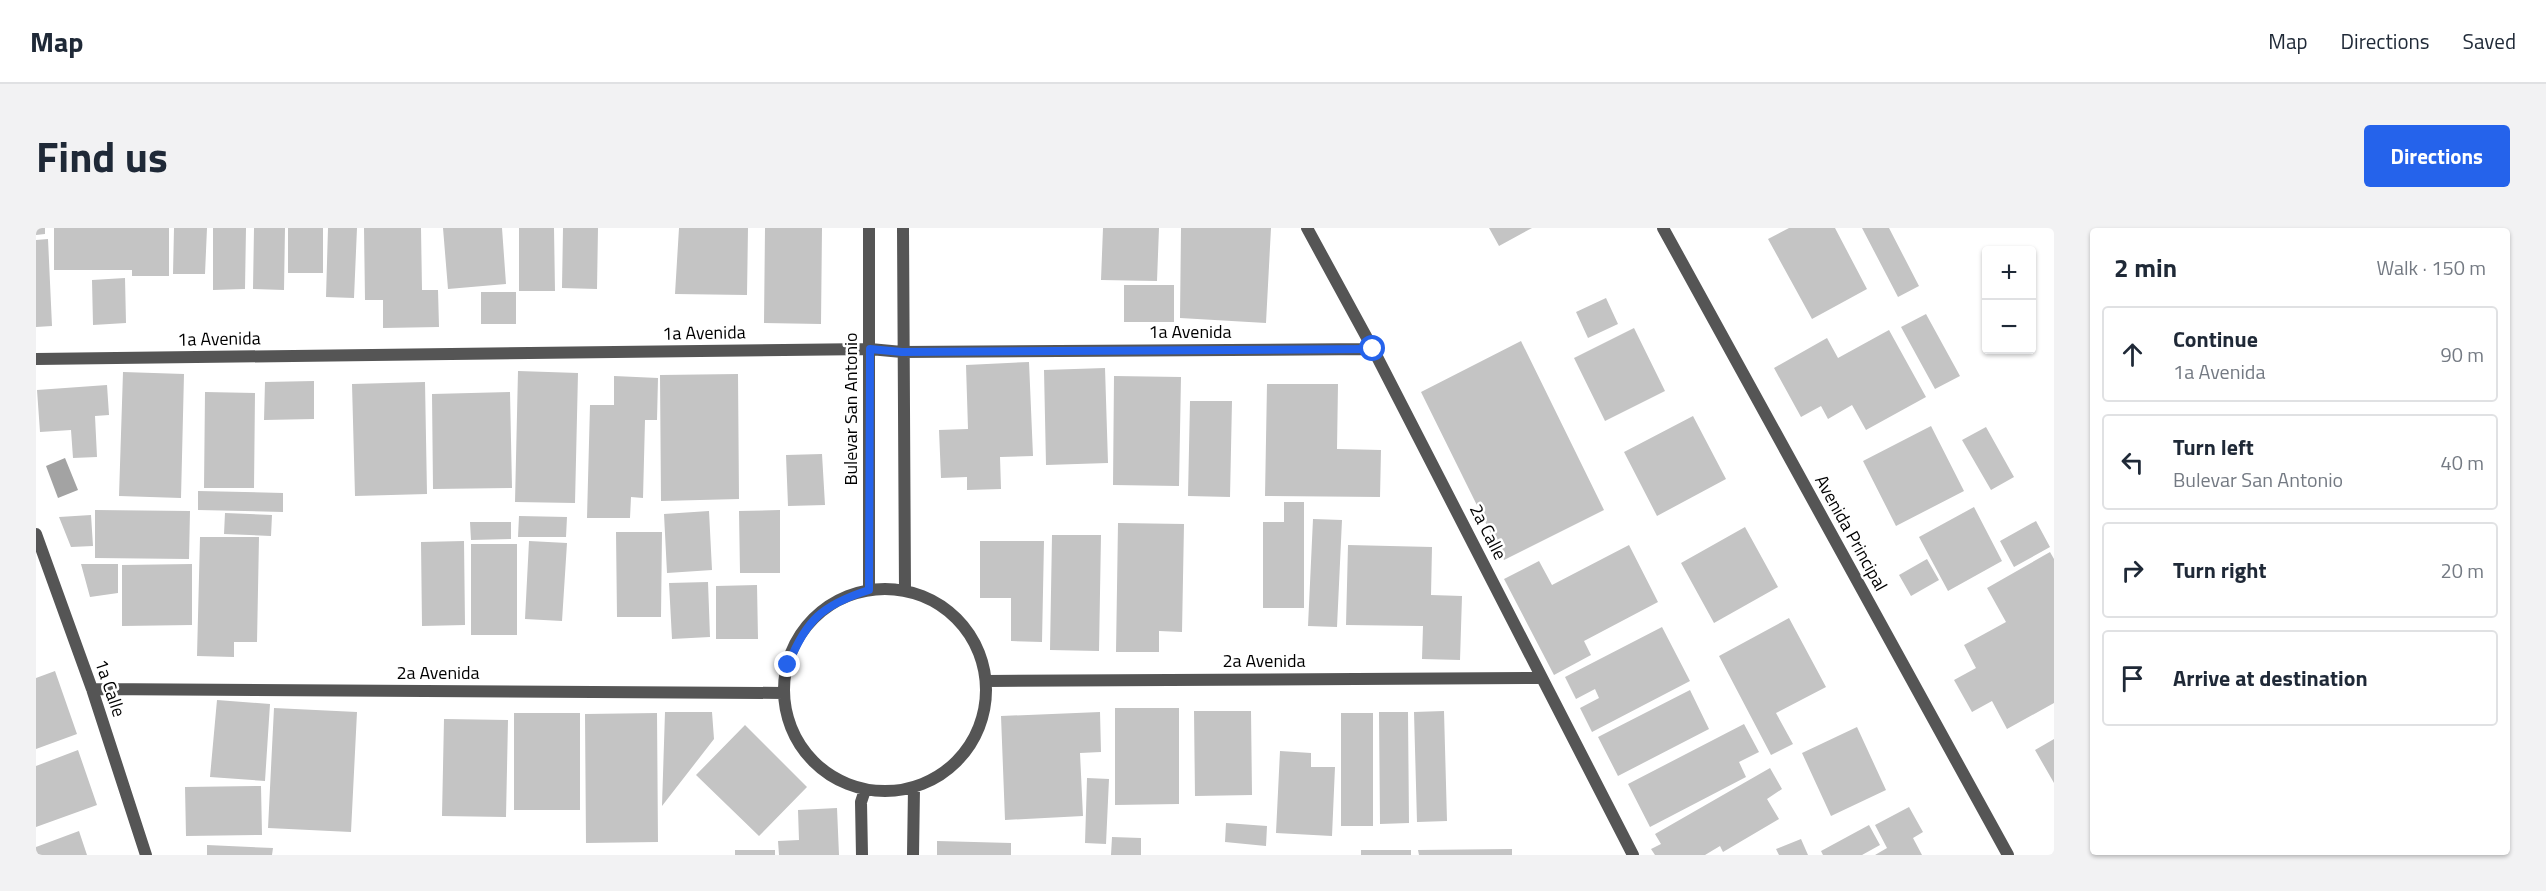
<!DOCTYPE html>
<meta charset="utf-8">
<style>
body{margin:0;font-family:"Titillium Web",sans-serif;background:#f2f2f3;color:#1f2937}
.controls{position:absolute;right:18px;top:18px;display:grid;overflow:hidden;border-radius:6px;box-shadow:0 2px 4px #0004}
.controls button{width:54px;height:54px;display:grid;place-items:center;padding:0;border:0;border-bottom:2px solid #e0e1e3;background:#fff;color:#1f2937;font:30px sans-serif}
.stop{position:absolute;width:18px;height:18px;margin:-14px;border:4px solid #2563eb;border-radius:50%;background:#fff}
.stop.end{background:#2563eb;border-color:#fff;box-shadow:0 2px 6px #0008}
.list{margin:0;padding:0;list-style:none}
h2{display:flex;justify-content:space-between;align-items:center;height:78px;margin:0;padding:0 24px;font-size:26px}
h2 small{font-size:20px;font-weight:400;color:#747a83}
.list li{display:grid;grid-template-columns:39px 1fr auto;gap:18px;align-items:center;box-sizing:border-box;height:96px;margin:0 12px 12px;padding:0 12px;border:2px solid #e0e1e3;border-radius:6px}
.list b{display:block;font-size:22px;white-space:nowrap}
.list p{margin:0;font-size:20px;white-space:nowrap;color:#747a83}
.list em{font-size:20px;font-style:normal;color:#747a83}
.icon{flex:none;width:33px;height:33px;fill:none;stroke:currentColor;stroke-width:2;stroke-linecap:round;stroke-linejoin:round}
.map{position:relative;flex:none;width:2018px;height:627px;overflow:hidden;border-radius:6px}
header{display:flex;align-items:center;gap:36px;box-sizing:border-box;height:84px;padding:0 30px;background:#fff;border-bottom:2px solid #e0e1e3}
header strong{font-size:28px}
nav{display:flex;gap:33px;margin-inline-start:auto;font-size:21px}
.intro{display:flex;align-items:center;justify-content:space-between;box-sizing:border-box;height:144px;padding:0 36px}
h1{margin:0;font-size:42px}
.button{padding:15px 27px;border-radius:6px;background:#2563eb;color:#fff;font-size:21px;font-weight:700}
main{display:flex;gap:36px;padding:0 36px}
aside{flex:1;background:#fff;border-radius:6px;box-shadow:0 2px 4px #0004}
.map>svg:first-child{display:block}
</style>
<header>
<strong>Map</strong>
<nav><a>Map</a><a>Directions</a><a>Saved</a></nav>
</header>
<div class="intro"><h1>Find us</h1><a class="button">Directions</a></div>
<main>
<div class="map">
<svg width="2018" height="627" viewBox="0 0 2018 627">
<rect width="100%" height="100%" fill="#fff"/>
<!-- water -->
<path fill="#a3a3a3" d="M 29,230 L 42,262 L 22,270 L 10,238 Z"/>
<!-- building -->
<path fill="#c4c4c4" d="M 0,0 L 9,0 L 9,6 L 0,7 Z
M 18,0 L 133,0 L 133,48 L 96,48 L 96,42 L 18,42 Z
M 138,0 L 171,0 L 169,46 L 137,46 Z
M 177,0 L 210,0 L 209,61 L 177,62 Z
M 218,0 L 249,0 L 248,62 L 217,61 Z
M 252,0 L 287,0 L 287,45 L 252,45 Z
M 292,0 L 321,0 L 318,70 L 290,69 Z
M 328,0 L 385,0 L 386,62 L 402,62 L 403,99 L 347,100 L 347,72 L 329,72 Z
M 407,0 L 466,0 L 470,56 L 412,61 Z
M 483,0 L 518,0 L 519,63 L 483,63 Z
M 527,0 L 562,0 L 561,61 L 526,60 Z
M 643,0 L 712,0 L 711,67 L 639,66 Z
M 729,0 L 786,0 L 785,96 L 728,95 Z
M 1067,0 L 1123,0 L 1121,53 L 1065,52 Z
M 1145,0 L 1235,0 L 1230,95 L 1144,90 Z
M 1453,0 L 1496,0 L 1463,18 Z
M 1753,0 L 1799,0 L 1831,61 L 1776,91 L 1732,11 Z
M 1826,0 L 1853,0 L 1883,58 L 1862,69 Z
M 12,11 L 16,98 L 0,99 L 0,12 Z
M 89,50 L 90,95 L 57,97 L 56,52 Z
M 1088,57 L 1138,57 L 1138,94 L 1088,94 Z
M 445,64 L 480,64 L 480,96 L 445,96 Z
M 1570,70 L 1582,96 L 1552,110 L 1540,84 Z
M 1890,86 L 1924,148 L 1899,161 L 1865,99 Z
M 1598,100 L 1629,163 L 1569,193 L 1538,130 Z
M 1853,102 L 1890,169 L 1830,202 L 1816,177 L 1792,191 L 1785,178 L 1765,189 L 1738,140 L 1791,110 L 1802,130 Z
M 1485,113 L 1568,282 L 1468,332 L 1385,164 Z
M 993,134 L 997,228 L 964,229 L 965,261 L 931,262 L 931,249 L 905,250 L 903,202 L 932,201 L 930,137 Z
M 1069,140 L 1072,235 L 1010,237 L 1008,142 Z
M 482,143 L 542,145 L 539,275 L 479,274 Z
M 87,144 L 148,146 L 145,270 L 83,268 Z
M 702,146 L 703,271 L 625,273 L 624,147 Z
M 578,148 L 622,150 L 621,192 L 609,192 L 607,270 L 595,269 L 594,290 L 551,290 L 554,177 L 578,177 Z
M 1078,148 L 1145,149 L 1143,258 L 1077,257 Z
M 278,153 L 278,191 L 228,192 L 229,154 Z
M 389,154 L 391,266 L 319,268 L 316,156 Z
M 1231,156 L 1302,156 L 1301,221 L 1345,222 L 1344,269 L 1229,268 Z
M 71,157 L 73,187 L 59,188 L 61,229 L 37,230 L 35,202 L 4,204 L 1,162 Z
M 169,164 L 219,165 L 218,260 L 168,260 Z
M 474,164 L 476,260 L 397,261 L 396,166 Z
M 1154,173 L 1196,173 L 1194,269 L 1152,268 Z
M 1657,188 L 1690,251 L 1621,288 L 1588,224 Z
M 1895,198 L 1928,263 L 1860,298 L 1827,233 Z
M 1950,199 L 1978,249 L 1955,262 L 1926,212 Z
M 786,226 L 789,277 L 752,278 L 750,227 Z
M 162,263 L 247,265 L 247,284 L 162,282 Z
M 1248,274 L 1268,274 L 1268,380 L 1227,380 L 1227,294 L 1248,294 Z
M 1938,279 L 1966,333 L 1912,363 L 1883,309 Z
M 59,282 L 154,283 L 153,331 L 59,330 Z
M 744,282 L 744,345 L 704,345 L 703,283 Z
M 673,283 L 676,342 L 631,345 L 628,286 Z
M 189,285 L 236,287 L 235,308 L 188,306 Z
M 55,287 L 57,318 L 35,319 L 23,289 Z
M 483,288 L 531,289 L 530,309 L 482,309 Z
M 1277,291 L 1306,292 L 1301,399 L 1272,398 Z
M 2000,293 L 2014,319 L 1978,339 L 1964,313 Z
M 434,294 L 475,294 L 475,311 L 435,312 Z
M 1082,295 L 1148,296 L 1146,404 L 1123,403 L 1123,424 L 1080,424 Z
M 1709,299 L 1742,359 L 1678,395 L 1645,335 Z
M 580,304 L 626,304 L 625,389 L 581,389 Z
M 1016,307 L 1065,307 L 1063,423 L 1014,422 Z
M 164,309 L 223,309 L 221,414 L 198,414 L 198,429 L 161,428 Z
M 428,313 L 429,397 L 386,398 L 385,314 Z
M 493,313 L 531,315 L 526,393 L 489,391 Z
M 944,313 L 1008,313 L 1006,414 L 975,413 L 975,370 L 944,370 Z
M 435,316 L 481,316 L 481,407 L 435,407 Z
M 1312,317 L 1396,319 L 1395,367 L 1426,368 L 1424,432 L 1386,431 L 1387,398 L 1310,397 Z
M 1593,317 L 1622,374 L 1548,413 L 1555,427 L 1518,447 L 1468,351 L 1503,333 L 1516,357 Z
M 2014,324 L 2018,331 L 2018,475 L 1971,501 L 1956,473 L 1936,484 L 1918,452 L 1940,440 L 1928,417 L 1970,394 L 1951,360 Z
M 1891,331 L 1903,352 L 1875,368 L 1863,347 Z
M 45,336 L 82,336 L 82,365 L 54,369 Z
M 156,336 L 156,397 L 86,398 L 86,337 Z
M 672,354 L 674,409 L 636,411 L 633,355 Z
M 721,357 L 722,411 L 680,411 L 680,358 Z
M 1753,390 L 1790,459 L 1740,485 L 1757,516 L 1735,527 L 1683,428 Z
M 1626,399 L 1654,453 L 1556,504 L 1544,480 L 1563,470 L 1559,461 L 1540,471 L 1529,449 Z
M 19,443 L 41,506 L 0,521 L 0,450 Z
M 1654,462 L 1673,501 L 1582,548 L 1562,509 Z
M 181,472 L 234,476 L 229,553 L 174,549 Z
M 238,480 L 321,484 L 315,604 L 232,600 Z
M 1079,480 L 1143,480 L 1143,576 L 1079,577 Z
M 1158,483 L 1215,483 L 1216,567 L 1159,568 Z
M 1408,483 L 1411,593 L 1381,594 L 1378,484 Z
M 629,484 L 676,484 L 678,511 L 626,578 Z
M 1064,484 L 1065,524 L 1044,525 L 1047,588 L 969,592 L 965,488 Z
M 1343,484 L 1372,484 L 1373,595 L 1344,596 Z
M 478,485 L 544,485 L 544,582 L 478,582 Z
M 621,485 L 622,614 L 550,615 L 549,486 Z
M 1305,485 L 1337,485 L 1337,598 L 1305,598 Z
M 408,491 L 472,492 L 470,589 L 406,588 Z
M 1708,496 L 1723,524 L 1703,534 L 1710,549 L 1614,599 L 1592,556 Z
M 709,497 L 771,559 L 723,608 L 660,547 Z
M 1821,499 L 1850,562 L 1795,588 L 1766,525 Z
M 2018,511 L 2018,555 L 1999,522 Z
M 42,522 L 61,577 L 0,599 L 0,538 Z
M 1244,523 L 1275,525 L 1275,539 L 1299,539 L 1296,608 L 1240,605 Z
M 1734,540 L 1746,561 L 1731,571 L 1743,591 L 1687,624 L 1684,618 L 1669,627 L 1619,627 L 1615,621 L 1625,616 L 1619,606 Z
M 1051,550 L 1073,551 L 1070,616 L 1049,615 Z
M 225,558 L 226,607 L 150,608 L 149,559 Z
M 1873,579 L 1887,604 L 1877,610 L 1886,627 L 1839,627 L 1851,620 L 1839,597 Z
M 801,580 L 803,627 L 743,627 L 742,613 L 763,612 L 762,582 Z
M 1190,595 L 1231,598 L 1230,618 L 1189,614 Z
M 1833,597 L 1844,617 L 1826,627 L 1787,627 L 1785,623 Z
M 43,603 L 51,627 L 0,627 L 0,619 Z
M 1076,609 L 1105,610 L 1105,627 L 1075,627 Z
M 1765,611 L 1772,627 L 1743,627 L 1740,621 Z
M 901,613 L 975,615 L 975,627 L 901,627 Z
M 171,617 L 237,620 L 236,627 L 171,627 Z
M 1476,621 L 1476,627 L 1383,627 L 1382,622 Z
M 699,622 L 739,622 L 739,627 L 699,627 Z
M 1325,622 L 1375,622 L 1375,627 L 1325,627 Z"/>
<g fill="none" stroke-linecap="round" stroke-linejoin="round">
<!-- street -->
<path stroke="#555" stroke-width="12" d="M 867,0 L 869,363
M 1271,0 L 1337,121 L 1597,627
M 1627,0 L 1972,627
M 0,131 L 834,121 L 866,124 L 1337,121
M 0,306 L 56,461 L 110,627
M748 462a101 101 0 1 1 202 0a101 101 0 1 1-202 0Z
M 833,362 L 833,0
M 951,453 L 1506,450
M 56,461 L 748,465
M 826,627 L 825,574 L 829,562
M 877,627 L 878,560"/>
</g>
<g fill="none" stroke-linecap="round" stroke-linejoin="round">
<!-- route -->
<path stroke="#2563eb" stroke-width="8" d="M 752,437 C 770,392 786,377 833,362 L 834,121 L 866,124 L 1337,121"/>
</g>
<g text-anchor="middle" stroke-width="5" stroke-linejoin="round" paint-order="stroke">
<!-- street labels -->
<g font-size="18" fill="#000" stroke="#fff">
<text x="1154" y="110">1a Avenida</text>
<text transform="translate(668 105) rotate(-1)" y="6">1a Avenida</text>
<text transform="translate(183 111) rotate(-1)" y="6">1a Avenida</text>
<text transform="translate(815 181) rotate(-90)" y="6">Bulevar San Antonio</text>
<text transform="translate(1452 304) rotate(63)" y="6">2a Calle</text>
<text transform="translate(1815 305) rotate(61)" y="6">Avenida Principal</text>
<text x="1228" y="439">2a Avenida</text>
<text x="402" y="451">2a Avenida</text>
<text transform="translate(74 460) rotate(71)" y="6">1a Calle</text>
</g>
</g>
</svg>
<div class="controls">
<button>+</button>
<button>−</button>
</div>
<div class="stop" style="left:1337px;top:121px"></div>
<div class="stop end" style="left:752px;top:437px"></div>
</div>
<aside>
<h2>2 min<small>Walk · 150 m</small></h2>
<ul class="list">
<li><svg class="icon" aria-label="ahead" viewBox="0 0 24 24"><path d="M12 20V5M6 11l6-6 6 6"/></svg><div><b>Continue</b><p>1a Avenida</p></div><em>90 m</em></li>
<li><svg class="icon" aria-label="left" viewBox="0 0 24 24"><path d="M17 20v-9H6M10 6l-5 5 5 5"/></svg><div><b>Turn left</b><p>Bulevar San Antonio</p></div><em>40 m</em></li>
<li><svg class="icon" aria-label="right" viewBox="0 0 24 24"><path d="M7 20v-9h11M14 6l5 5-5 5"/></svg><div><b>Turn right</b></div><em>20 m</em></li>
<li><svg class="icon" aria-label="arrive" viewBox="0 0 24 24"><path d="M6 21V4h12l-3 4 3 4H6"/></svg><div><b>Arrive at destination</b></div></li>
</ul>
</aside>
</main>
